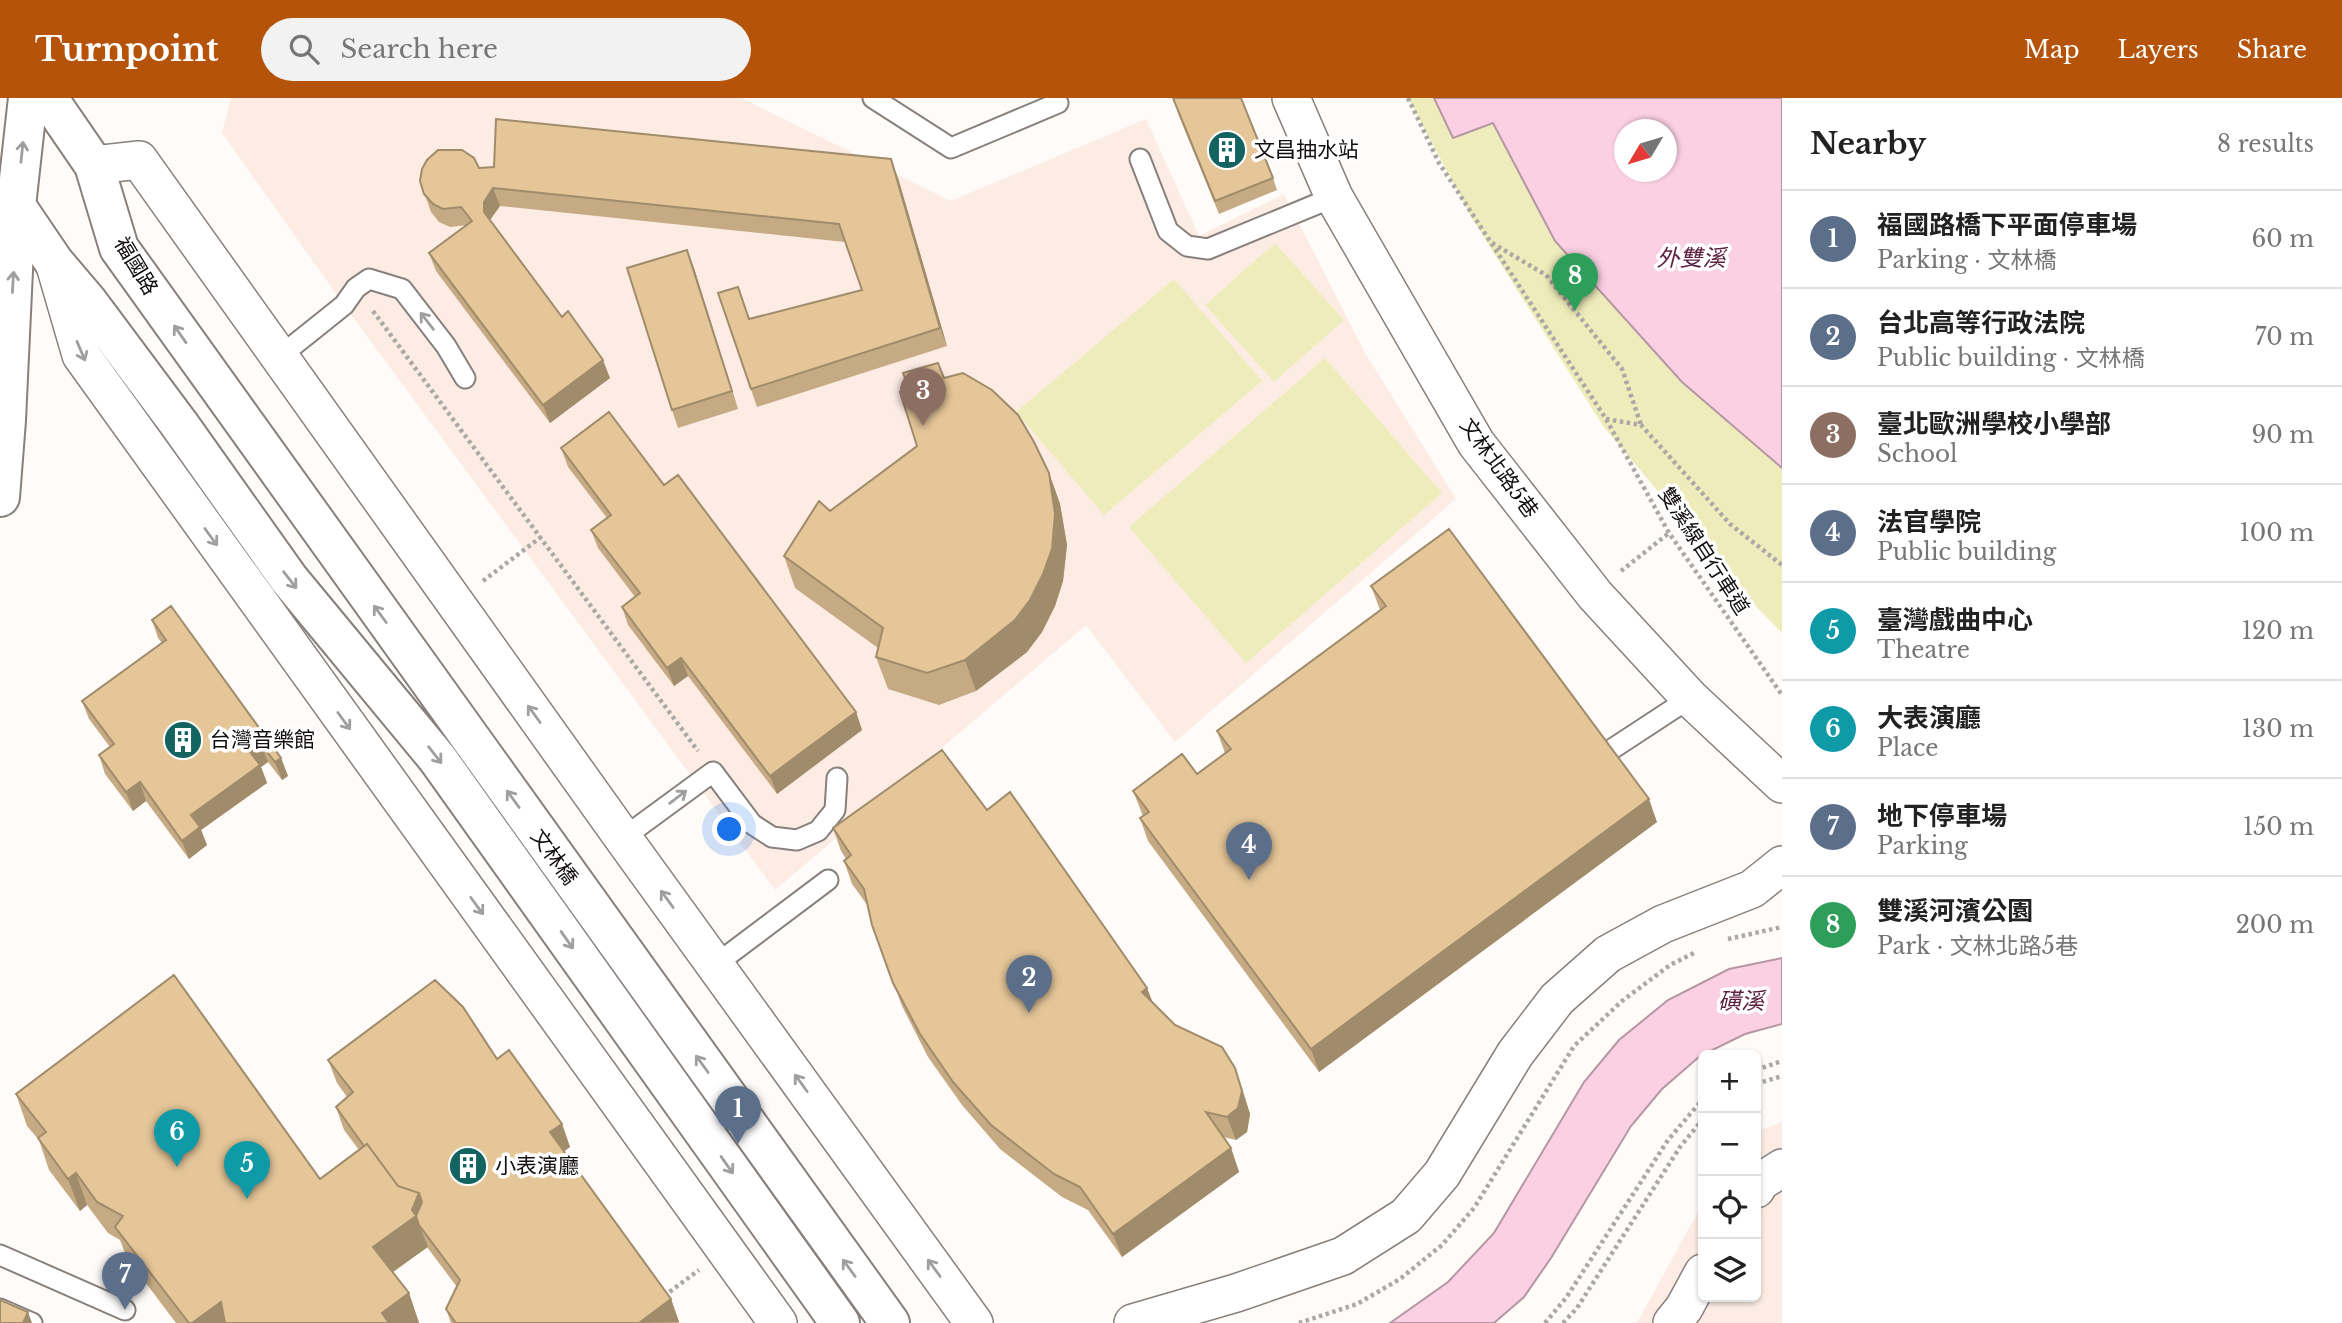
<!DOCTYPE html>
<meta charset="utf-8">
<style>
body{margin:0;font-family:"Libre Baskerville","Noto Sans TC",serif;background:#f2f2f2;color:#222}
.controls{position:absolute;right:21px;bottom:21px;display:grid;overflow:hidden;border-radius:10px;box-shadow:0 2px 5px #0004}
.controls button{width:63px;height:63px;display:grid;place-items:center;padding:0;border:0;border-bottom:2px solid #e0e0e0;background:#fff;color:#222;font:35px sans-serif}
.compass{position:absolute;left:1614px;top:21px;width:63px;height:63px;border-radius:50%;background:#fff;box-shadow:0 2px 5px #0004;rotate:232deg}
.you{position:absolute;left:730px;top:732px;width:24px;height:24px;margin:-18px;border:5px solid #fff;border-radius:50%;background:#1a73e8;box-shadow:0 0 0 10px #1a73e833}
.badge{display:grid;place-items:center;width:46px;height:46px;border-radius:50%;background:#b45309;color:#fff;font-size:23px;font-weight:700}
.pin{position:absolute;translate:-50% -58px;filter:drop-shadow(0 2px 4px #0008)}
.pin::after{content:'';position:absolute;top:37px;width:24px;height:21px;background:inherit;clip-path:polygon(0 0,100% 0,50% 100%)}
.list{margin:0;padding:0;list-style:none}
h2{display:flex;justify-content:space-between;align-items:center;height:91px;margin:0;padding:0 28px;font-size:30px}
h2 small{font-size:23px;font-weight:400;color:#767676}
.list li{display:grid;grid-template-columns:46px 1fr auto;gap:21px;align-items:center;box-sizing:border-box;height:98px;padding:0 28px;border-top:2px solid #e0e0e0}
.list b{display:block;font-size:26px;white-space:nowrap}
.list p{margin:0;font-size:23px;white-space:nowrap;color:#767676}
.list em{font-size:23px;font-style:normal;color:#767676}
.icon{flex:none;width:38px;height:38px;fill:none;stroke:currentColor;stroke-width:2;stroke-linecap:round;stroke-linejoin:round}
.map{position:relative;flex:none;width:1782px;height:1225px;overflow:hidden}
header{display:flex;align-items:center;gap:42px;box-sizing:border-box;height:98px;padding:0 35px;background:#b45309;color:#fff}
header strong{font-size:33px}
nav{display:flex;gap:38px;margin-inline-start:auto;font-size:24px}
.search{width:490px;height:63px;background:#f2f2f2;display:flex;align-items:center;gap:18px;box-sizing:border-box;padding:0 24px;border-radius:38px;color:#767676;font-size:26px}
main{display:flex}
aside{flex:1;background:#fff}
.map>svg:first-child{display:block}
</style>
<header>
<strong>Turnpoint</strong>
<div class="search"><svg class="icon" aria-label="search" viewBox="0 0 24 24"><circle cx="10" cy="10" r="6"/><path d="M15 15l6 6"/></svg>Search here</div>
<nav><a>Map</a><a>Layers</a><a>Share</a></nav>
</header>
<main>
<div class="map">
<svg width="1782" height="1225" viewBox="0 0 1782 1225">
<rect width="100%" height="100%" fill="#fefbf9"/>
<!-- built -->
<path fill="#fcece4" d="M 231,0 L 741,0 L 951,103 L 1146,21 L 1199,138 L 1284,96 L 1365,255 L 1456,401 L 1175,644 L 1086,527 L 775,792 L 344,207 L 222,35 Z
M 1782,1024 L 1782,1225 L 1637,1225 L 1703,1105 L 1703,1199 L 1756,1199 L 1756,1038 L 1761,1032 Z"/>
<!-- green -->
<path fill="#efecbb" d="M 1408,0 L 1434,0 L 1453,39 L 1493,25 L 1555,143 L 1682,284 L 1782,370 L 1782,535 L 1748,500 L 1603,328 L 1473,122 Z
M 1275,145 L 1344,222 L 1274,284 L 1205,207 Z
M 1174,181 L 1262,283 L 1104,417 L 1016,314 Z
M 1325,260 L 1442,395 L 1246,565 L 1129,429 Z"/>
<!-- water -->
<path fill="#fbd0e3" stroke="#b596a3" stroke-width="2" fill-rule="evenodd" d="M 1434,0 L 1782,0 L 1782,370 L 1682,284 L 1555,143 L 1493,25 L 1453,40 ZM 1624,32 L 1666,32 L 1666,74 L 1624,74 Z
M 1782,860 L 1782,926 L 1745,936 L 1700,958 L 1662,991 L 1631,1028 L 1551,1160 L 1524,1199 L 1494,1225 L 1390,1225 L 1448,1184 L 1494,1135 L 1584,984 L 1619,942 L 1668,902 L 1729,871 Z"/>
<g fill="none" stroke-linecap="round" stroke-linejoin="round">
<!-- service casing -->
<g stroke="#87807d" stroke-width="23">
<path id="service" d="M 873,0 L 951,50 L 1058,5
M 1140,61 L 1168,133 L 1187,148 L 1208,151 L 1334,99
M 279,259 L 344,207 L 356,190 L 369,181 L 402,191 L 446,248 L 465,280
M 1606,655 L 1690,600
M 623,740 L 713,674 L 752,726 L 772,739 L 797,742 L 818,733 L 835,712 L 837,680
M 715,867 L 828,782
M 0,1157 L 125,1212
M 0,1211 L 32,1225"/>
</g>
<!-- minor casing -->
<g stroke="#87807d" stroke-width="40">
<path id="minor" d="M 1291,0 L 1334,99 L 1476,345 L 1595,497 L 1690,600 L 1782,686
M 94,67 L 139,62 L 623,740 L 974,1225
M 54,164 L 81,257 L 778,1225
M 1756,1091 L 1760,1084 L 1782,1070
M 1133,1225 L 1236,1195 L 1343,1158 L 1406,1118 L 1442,1076 L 1515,956 L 1557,901 L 1608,856 L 1663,826 L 1752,791 L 1782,767
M 1672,1225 L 1684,1210 L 1703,1175"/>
</g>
<!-- tertiary casing -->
<g stroke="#87807d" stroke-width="42">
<path id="tertiary" d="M 48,0 L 94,67 L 119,150 L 890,1225
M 16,108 L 54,164 L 88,204 L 179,326 L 289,481 L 437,660 L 840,1225"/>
</g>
<!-- secondary casing -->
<g stroke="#87807d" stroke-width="42">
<path id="secondary" d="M 0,399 L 6,322 L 16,108 L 28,0"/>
</g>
<!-- path -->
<path stroke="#aba8a6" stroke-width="4.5" stroke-dasharray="3.5 3.5" stroke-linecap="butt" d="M 1408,0 L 1439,65 L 1606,321 L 1669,435 L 1782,597
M 1492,145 L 1546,177 L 1622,271 L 1641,327
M 373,213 L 698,653
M 1606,321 L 1641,327 L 1730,426 L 1782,467
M 1621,473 L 1669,435
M 483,483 L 541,439
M 1728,841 L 1782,829
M 1756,972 L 1782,963
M 1756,986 L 1782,978
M 664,1198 L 699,1172
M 1299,1225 L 1357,1206 L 1400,1181 L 1442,1147 L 1474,1110 L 1574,948 L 1622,903 L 1670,867 L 1694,855
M 1545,1225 L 1566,1200 L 1668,1042 L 1703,1001
M 1563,1225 L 1577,1210 L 1680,1049 L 1703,1021"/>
<!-- service -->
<use href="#service" stroke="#fff" stroke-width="19"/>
<!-- minor -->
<use href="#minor" stroke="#fff" stroke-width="37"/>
<!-- tertiary -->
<use href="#tertiary" stroke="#fff" stroke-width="38"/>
<!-- secondary -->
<use href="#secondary" stroke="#fff" stroke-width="38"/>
</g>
<!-- wall -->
<path fill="#c5aa84" d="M 1177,13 L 1273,80 L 1277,92 L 1219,116 Z
M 479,70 L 898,80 L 947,248 L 757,309 L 718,195 L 750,221 L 862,192 L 845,144 L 500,108 L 490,122 L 562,219 L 610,280 L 550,325 L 436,173 L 429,155 L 467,127 L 450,129 L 439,124 L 431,114 L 420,83 Z
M 687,152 L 738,311 L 678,330 L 672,312 Z
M 903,275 L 944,280 L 1049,375 L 1060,406 L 1067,447 L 1063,483 L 1055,508 L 1042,534 L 1027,554 L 976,593 L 939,607 L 888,591 L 876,559 L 878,550 L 795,490 L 784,458 L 830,413 L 917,348 L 908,291 Z
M 561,350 L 664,387 L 856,614 L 862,632 L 777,696 L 688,578 L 674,588 L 628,527 L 622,509 L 635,499 L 598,450 L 591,432 L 607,420 L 568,369 Z
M 1371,488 L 1657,724 L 1319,974 L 1148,743 L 1140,720 L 1143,718 L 1133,693 L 1197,676 L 1225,655 L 1217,633 L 1380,512 Z
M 152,522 L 281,660 L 288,678 L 282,682 L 268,664 L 261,669 L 267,685 L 201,732 L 207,747 L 189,761 L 146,703 L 133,713 L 105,676 L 99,657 L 110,649 L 89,621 L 82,603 L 162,545 L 158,540 Z
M 987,712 L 1147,890 L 1153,906 L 1175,927 L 1235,970 L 1243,993 L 1250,1016 L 1247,1034 L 1236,1042 L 1223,1039 L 1231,1050 L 1239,1074 L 1122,1159 L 1088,1112 L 1062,1099 L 1000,1051 L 962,1007 L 928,959 L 902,908 L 872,827 L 868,808 L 852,786 L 844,763 L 846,761 L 841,753 L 833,730 Z
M 497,961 L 562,1026 L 570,1049 L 564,1053 L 671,1201 L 679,1224 L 679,1225 L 451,1225 L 446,1211 L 457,1189 L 427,1149 L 392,1175 L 409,1195 L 419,1225 L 176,1225 L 127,1160 L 120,1142 L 108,1135 L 87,1107 L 80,1113 L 49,1072 L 39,1042 L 27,1028 L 16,996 L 320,1081 L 359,1052 L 344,1032 L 336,1009 L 347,999 L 337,985 L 328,962 Z"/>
<!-- shaded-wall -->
<path fill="#a08b6b" d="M 891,61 L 898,80 L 947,248 L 940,230 Z
M 493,90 L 500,108 L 490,122 L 484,114 L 484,104 Z
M 687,152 L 694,170 L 738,311 L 732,293 Z
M 603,262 L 610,280 L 550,325 L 543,307 Z
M 1049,375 L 1060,406 L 1067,447 L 1063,483 L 1055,508 L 1042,534 L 1027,554 L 976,593 L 965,562 Z
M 681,560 L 688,578 L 674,588 L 667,570 Z
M 856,614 L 862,632 L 777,696 L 770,678 Z
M 261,646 L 268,664 L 261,669 L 267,685 L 201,732 L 207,747 L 189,761 L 182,743 L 191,717 L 250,654 Z
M 281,660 L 288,678 L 282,682 L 275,664 Z
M 140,684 L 146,703 L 133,713 L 126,694 Z
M 1649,701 L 1657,724 L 1319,974 L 1311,951 Z
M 1147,890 L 1156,913 L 1142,894 Z
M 1235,970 L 1250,1016 L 1247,1034 L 1236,1042 L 1227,1019 Z
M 562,1026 L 570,1049 L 559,1057 L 550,1034 Z
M 1231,1050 L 1239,1074 L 1122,1159 L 1113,1136 Z
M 76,1075 L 87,1107 L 80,1113 L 68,1081 Z
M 419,1095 L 430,1127 L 419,1127 L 428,1149 L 384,1180 L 373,1149 L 412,1112 Z
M 409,1195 L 419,1225 L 386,1225 L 382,1215 Z
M 671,1201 L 679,1224 L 639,1225 Z
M 221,1204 L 228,1225 L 192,1225 Z
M 28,1214 L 32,1225 L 23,1225 Z"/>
<!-- building -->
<path fill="#e5c699" stroke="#a08b6b" stroke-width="2" d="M 1173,0 L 1241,0 L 1273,80 L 1215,103 Z
M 496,21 L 891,61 L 940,230 L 751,291 L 718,195 L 738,189 L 749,221 L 862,192 L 839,126 L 493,90 L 484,104 L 484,114 L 562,219 L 568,213 L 603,262 L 543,307 L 429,155 L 472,123 L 461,109 L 443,111 L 433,106 L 424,96 L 420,83 L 422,71 L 427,62 L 438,52 L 462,52 L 474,60 L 479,70 L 494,69 Z
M 687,152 L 732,293 L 672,312 L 627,170 Z
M 938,265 L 944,280 L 963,275 L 992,292 L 1018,317 L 1034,344 L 1049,375 L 1055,416 L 1052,451 L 1043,476 L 1030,502 L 1015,522 L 965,562 L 927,575 L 876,559 L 883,530 L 784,458 L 819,403 L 830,413 L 917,348 L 900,294 L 909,291 L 903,275 Z
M 609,314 L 664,387 L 678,377 L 856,614 L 770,678 L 681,560 L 667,570 L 622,509 L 640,495 L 591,432 L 611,417 L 561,350 Z
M 1449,431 L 1649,701 L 1311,951 L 1140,720 L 1149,714 L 1133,693 L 1182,656 L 1197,676 L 1231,651 L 1217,633 L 1386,508 L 1371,488 Z
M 171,508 L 281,660 L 275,664 L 261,646 L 250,654 L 260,667 L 191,717 L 200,729 L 182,743 L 140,684 L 126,694 L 99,657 L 114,646 L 82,603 L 166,542 L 152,522 Z
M 942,652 L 987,712 L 1010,694 L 1147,890 L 1142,894 L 1175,927 L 1222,949 L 1235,970 L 1242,993 L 1238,1010 L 1227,1019 L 1206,1014 L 1231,1050 L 1113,1136 L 1080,1089 L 1054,1076 L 991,1027 L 953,984 L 920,936 L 893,885 L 872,827 L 864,791 L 844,763 L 851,757 L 833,730 Z
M 174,877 L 320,1081 L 367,1046 L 398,1088 L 419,1095 L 412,1112 L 416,1118 L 373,1149 L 409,1195 L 382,1215 L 389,1225 L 225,1225 L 221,1204 L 192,1225 L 189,1225 L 115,1129 L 123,1118 L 97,1104 L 76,1075 L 68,1081 L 38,1040 L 46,1034 L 16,996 Z
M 435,882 L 463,909 L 497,961 L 509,952 L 562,1026 L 550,1034 L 671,1201 L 639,1225 L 456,1225 L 446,1211 L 460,1182 L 419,1127 L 416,1118 L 422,1104 L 419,1095 L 398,1088 L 367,1046 L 364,1048 L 336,1009 L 353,994 L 328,962 Z
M 0,1202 L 28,1214 L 23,1225 L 0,1225 Z"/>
<!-- one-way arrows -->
<defs><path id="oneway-shaft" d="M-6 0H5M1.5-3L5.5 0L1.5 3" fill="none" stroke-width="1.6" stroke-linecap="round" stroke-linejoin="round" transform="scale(1.75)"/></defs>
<g stroke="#a09f9e">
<use href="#oneway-shaft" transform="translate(22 54) rotate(-84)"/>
<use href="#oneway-shaft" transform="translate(13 184) rotate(-87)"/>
<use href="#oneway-shaft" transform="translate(427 223) rotate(-128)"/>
<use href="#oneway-shaft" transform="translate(180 236) rotate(-125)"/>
<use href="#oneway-shaft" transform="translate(81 253) rotate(67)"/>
<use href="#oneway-shaft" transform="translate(211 439) rotate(54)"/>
<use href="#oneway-shaft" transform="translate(290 482) rotate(52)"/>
<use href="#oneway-shaft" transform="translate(380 516) rotate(-126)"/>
<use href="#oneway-shaft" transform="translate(534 616) rotate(-126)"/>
<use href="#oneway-shaft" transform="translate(344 623) rotate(54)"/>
<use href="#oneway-shaft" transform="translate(435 657) rotate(52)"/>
<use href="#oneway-shaft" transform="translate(678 699) rotate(-37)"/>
<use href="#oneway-shaft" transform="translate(513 701) rotate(-126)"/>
<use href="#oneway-shaft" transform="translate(667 801) rotate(-126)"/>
<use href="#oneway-shaft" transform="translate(477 808) rotate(54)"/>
<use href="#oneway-shaft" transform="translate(567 842) rotate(55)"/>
<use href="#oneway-shaft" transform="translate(702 966) rotate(-126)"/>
<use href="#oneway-shaft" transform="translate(801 985) rotate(-126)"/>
<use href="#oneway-shaft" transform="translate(727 1067) rotate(55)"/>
<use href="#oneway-shaft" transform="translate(849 1170) rotate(-126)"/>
<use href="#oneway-shaft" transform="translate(934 1170) rotate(-126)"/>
</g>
<!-- icons -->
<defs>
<g id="building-disc" transform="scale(2.0125)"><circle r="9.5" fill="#136360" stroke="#fff"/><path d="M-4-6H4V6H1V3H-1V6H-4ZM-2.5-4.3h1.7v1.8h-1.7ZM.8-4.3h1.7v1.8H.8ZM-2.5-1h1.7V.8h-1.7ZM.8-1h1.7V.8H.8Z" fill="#fff"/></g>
</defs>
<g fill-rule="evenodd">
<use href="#building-disc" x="1227" y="52"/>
<use href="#building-disc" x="183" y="642"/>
<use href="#building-disc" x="468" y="1068"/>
</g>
<g text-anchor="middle" stroke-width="7" stroke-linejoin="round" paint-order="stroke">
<!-- poi labels -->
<g font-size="21" fill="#110e0d" stroke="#fff" text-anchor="start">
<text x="1254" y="59">文昌抽水站</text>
<text x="210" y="649">台灣音樂館</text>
<text x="495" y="1075">小表演廳</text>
</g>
<!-- street labels -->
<g font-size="21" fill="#110e0d" stroke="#fff">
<text transform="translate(136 168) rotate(59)" y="7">福國路</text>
<text transform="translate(1499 370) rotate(54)" y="7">文林北路5巷</text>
<text transform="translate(1704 453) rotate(57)" y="7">雙溪線自行車道</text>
<text transform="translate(554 759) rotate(54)" y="7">文林橋</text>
</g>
<!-- water labels -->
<g font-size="23" font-style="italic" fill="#5e2041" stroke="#fff">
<text x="1691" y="168">外雙溪</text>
<text x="1741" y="911">磺溪</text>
</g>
</g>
</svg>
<div class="controls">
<button>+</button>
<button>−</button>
<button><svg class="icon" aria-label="locate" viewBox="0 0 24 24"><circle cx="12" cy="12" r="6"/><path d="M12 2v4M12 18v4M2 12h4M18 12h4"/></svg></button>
<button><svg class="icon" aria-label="layers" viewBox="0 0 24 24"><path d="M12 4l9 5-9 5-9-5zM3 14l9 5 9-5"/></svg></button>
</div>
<svg class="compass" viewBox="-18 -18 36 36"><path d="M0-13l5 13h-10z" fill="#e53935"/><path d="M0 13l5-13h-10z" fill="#767676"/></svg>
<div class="you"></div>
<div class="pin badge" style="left:738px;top:1046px;background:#5c6f8a">1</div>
<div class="pin badge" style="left:1029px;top:915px;background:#5c6f8a">2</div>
<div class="pin badge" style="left:923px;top:328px;background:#8d6e63">3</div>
<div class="pin badge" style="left:1249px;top:782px;background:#5c6f8a">4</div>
<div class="pin badge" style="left:247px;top:1101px;background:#0f9aa8">5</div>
<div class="pin badge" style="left:177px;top:1069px;background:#0f9aa8">6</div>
<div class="pin badge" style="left:125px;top:1212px;background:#5c6f8a">7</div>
<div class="pin badge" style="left:1575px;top:213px;background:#2e9e5b">8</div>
</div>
<aside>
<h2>Nearby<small>8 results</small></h2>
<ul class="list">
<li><span class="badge" style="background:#5c6f8a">1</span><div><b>福國路橋下平面停車場</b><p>Parking · 文林橋</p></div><em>60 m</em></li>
<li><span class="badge" style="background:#5c6f8a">2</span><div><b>台北高等行政法院</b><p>Public building · 文林橋</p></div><em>70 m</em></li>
<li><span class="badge" style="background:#8d6e63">3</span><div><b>臺北歐洲學校小學部</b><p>School</p></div><em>90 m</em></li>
<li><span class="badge" style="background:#5c6f8a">4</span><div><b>法官學院</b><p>Public building</p></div><em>100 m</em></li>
<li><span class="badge" style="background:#0f9aa8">5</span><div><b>臺灣戲曲中心</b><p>Theatre</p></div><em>120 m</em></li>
<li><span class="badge" style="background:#0f9aa8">6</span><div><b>大表演廳</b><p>Place</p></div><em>130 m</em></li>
<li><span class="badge" style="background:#5c6f8a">7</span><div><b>地下停車場</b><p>Parking</p></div><em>150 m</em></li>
<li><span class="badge" style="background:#2e9e5b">8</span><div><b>雙溪河濱公園</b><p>Park · 文林北路5巷</p></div><em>200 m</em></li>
</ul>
</aside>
</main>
